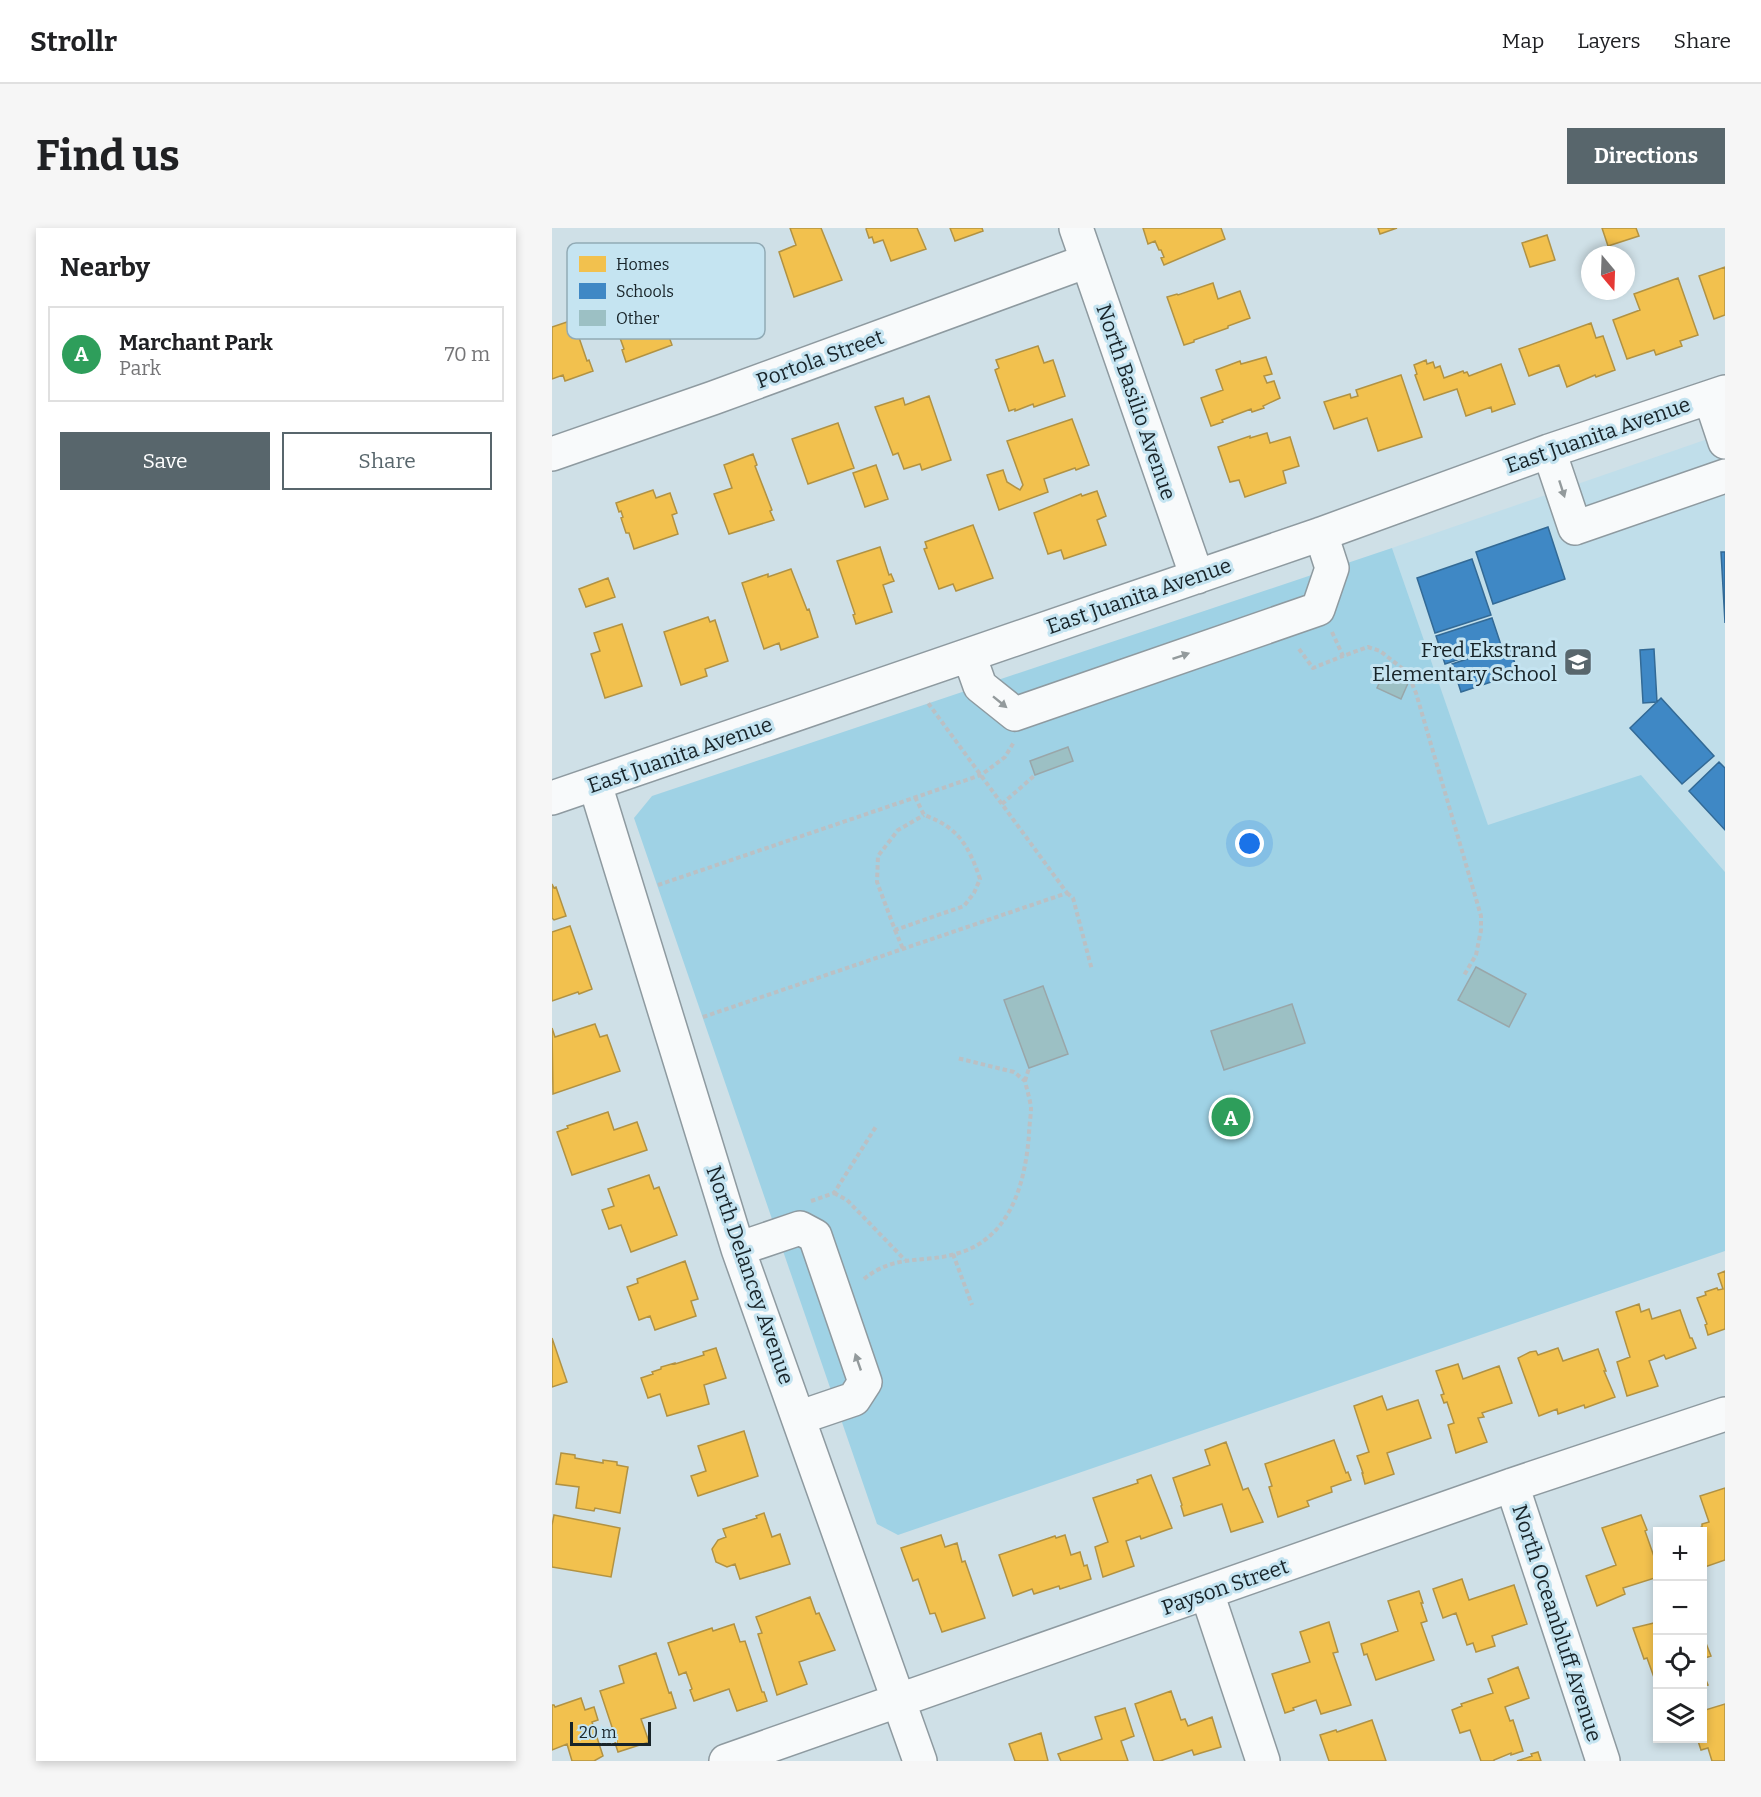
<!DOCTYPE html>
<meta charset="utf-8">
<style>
body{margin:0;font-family:Bitter,serif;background:#f6f6f6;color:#202124}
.controls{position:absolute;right:18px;bottom:18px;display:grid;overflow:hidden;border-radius:0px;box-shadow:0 3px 9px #0003}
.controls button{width:54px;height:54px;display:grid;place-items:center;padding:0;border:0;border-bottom:2px solid #e0e0e0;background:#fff;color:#202124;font:30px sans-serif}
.compass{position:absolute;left:1029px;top:18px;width:54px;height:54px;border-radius:50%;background:#fff;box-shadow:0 3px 9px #0003;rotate:161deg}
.scale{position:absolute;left:18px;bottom:15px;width:81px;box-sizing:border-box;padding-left:6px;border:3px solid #182429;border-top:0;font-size:16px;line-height:21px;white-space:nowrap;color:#182429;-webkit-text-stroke:4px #c5e4f1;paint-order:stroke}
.you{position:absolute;left:698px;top:616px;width:21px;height:21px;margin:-15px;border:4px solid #fff;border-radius:50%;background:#1a73e8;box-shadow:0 0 0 9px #1a73e833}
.badge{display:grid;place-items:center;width:39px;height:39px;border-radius:50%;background:#58666c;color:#fff;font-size:20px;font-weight:700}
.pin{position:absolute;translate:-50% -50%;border:3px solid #fff;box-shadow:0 2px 6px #0006}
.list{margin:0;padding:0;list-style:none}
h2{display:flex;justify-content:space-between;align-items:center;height:78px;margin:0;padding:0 24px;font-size:26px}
h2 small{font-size:20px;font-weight:400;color:#757577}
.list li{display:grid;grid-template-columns:39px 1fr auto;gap:18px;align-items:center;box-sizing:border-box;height:96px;margin:0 12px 12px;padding:0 12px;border:2px solid #e0e0e0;border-radius:0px}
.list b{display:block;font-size:22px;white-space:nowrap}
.list p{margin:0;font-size:20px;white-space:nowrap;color:#757577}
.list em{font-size:20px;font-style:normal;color:#757577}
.actions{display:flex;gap:12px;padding:18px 24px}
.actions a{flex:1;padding:14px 0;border:2px solid #58666c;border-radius:0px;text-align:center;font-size:21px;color:#58666c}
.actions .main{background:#58666c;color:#fff}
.icon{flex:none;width:33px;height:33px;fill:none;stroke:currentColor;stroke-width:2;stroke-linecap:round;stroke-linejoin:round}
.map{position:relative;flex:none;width:1173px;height:1533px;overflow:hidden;border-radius:0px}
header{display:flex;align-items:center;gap:36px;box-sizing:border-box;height:84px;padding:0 30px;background:#fff;border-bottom:2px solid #e0e0e0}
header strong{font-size:28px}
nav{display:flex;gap:33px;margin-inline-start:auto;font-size:21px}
.intro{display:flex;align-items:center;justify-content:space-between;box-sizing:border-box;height:144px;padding:0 36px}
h1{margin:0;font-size:42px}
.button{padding:15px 27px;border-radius:0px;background:#58666c;color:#fff;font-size:21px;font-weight:700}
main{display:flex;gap:36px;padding:0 36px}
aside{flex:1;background:#fff;border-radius:0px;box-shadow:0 3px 9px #0003}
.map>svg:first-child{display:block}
</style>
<header>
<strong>Strollr</strong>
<nav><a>Map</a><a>Layers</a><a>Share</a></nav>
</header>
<div class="intro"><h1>Find us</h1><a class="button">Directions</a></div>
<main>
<aside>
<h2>Nearby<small></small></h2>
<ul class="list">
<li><span class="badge" style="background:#2e9e5b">A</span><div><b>Marchant Park</b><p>Park</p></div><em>70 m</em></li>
</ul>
<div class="actions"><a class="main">Save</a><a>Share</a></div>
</aside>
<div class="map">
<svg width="1173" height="1533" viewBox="0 0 1173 1533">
<rect width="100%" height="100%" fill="#cfe0e7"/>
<!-- built -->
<path fill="#c0deea" d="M 1173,205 L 1173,644 L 1088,548 L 936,598 L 840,320 Z"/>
<!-- green -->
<path fill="#9fd2e5" d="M 840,320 L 936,597 L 1089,547 L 1173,644 L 1173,1023 L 346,1307 L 325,1296 L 82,590 L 100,568 Z"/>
<!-- homes -->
<path fill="#f2c14e" stroke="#b19243" stroke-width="1.5" d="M 238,0 L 269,0 L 290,52 L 242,69 L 227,24 L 244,17 Z
M 315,0 L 365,0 L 374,21 L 339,33 L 331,12 L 322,15 L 320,9 L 317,10 L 314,1 Z
M 398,0 L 430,0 L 431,3 L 403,13 Z
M 591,0 L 669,0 L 673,11 L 612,37 L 609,30 L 612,29 L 609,22 L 607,22 L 603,13 L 596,16 Z
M 826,0 L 845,0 L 828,6 Z
M 1050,0 L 1084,0 L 1087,8 L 1056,18 Z
M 995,7 L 1003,32 L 978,39 L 970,15 Z
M 1173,39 L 1173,87 L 1162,91 L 1147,48 Z
M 1126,50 L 1146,107 L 1128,113 L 1130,118 L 1104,127 L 1102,122 L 1075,131 L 1061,92 L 1088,82 L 1082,66 Z
M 661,55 L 666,71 L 688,63 L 698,90 L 676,98 L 676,100 L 642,112 L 642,114 L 632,117 L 615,69 L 625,66 L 626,67 Z
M 104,72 L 120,117 L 74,134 L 70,122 L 72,121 L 60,88 Z
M 21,92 L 35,133 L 37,132 L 41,143 L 13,153 L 11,147 L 0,151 L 0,99 Z
M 1039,95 L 1044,110 L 1051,108 L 1063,142 L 1044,149 L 1043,147 L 1015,159 L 1007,137 L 977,148 L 967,121 Z
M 486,118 L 492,135 L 501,132 L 513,168 L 482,179 L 481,176 L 463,183 L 463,181 L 457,183 L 443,142 L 447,140 L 444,132 Z
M 714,129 L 720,146 L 712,148 L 715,155 L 722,153 L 728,170 L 711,178 L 712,180 L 700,184 L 699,181 L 670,192 L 671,194 L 659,198 L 649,170 L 671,162 L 664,142 L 688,133 L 689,136 Z
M 874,132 L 875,136 L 881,134 L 883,140 L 888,138 L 892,150 L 911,143 L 912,145 L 915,144 L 917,148 L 949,136 L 963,176 L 940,184 L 939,179 L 914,188 L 905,161 L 872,172 L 863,147 L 865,146 L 862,137 Z
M 849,147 L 870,209 L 826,223 L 815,190 L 782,201 L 772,174 L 798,166 L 799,170 L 806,168 L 804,162 Z
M 377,168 L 399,232 L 370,242 L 368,236 L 352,241 L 346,225 L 341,227 L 323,179 L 351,170 L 353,177 Z
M 520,191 L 537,237 L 524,242 L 523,240 L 492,251 L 496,264 L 447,282 L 435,247 L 451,242 L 455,254 L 468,262 L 471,257 L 455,213 Z
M 286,195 L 302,240 L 256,256 L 240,211 Z
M 715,205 L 718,215 L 738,209 L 747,238 L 731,243 L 734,255 L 693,269 L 687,252 L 678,254 L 666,219 L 698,208 L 698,210 Z
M 201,226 L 205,237 L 203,238 L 220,282 L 218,283 L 222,292 L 177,306 L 162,266 L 180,260 L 172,237 Z
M 324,237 L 336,271 L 313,279 L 301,245 Z
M 101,262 L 104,270 L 118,265 L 125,285 L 120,287 L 126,306 L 82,321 L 77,305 L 74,305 L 69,290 L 71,289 L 69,283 L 67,284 L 64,275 Z
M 545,263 L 554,288 L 545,292 L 554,317 L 512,331 L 509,322 L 496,326 L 482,285 L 529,266 L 530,268 Z
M 421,297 L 441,350 L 404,363 L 401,356 L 387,361 L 372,321 L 375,320 L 373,314 Z
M 328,319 L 337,347 L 339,346 L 342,353 L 331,357 L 340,384 L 304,396 L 301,387 L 303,386 L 285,333 Z
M 239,341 L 255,382 L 257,381 L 266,409 L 229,422 L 227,415 L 212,421 L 190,355 L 216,346 L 216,349 Z
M 56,350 L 63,369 L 34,379 L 27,361 Z
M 156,389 L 158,394 L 163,392 L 176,433 L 153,441 L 155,448 L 129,457 L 112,404 Z
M 70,396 L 90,458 L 53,470 L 39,426 L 48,423 L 42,405 Z
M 0,656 L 2,660 L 4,659 L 14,688 L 2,692 L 0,690 Z
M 18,698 L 40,761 L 27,766 L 26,764 L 0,773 L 0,704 Z
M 43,796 L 48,809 L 55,807 L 68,843 L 1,866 L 0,800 L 3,809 Z
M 56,884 L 62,902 L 85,894 L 95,922 L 20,947 L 5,904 L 16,900 L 15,898 Z
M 97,947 L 102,961 L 107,959 L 125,1007 L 79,1024 L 69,997 L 57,1001 L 50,982 L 62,978 L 56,961 Z
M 133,1033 L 146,1071 L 139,1073 L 144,1088 L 103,1102 L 98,1088 L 87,1092 L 75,1059 L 86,1055 L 85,1051 Z
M 1173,1043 L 1173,1101 L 1156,1107 L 1153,1097 L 1155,1096 L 1145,1070 L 1154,1067 L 1153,1064 L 1165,1060 L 1166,1062 L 1171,1061 L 1166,1046 Z
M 1087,1076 L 1089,1084 L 1097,1081 L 1100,1091 L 1128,1082 L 1138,1110 L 1140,1110 L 1144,1120 L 1114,1131 L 1112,1127 L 1097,1133 L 1106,1158 L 1075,1168 L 1065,1134 L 1078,1129 L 1064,1084 Z
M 0,1110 L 15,1154 L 0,1159 Z
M 164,1120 L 174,1150 L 152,1157 L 157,1176 L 115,1188 L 108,1166 L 96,1170 L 89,1150 L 101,1146 L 100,1144 L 109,1141 L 109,1139 L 123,1135 L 123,1136 L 152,1127 L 151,1124 Z
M 1006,1120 L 1011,1133 L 1046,1121 L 1054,1143 L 1052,1143 L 1063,1169 L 1033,1180 L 1032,1177 L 1006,1186 L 1005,1181 L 987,1188 L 966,1130 L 978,1124 L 984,1123 L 986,1127 Z
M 906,1136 L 911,1151 L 947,1138 L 960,1175 L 930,1185 L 932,1189 L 926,1190 L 935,1214 L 904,1225 L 896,1197 L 902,1195 L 895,1174 L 892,1175 L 889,1167 L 892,1166 L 884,1143 Z
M 830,1168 L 835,1182 L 866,1172 L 879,1210 L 835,1225 L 842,1246 L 813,1256 L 810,1245 L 811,1245 L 805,1228 L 817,1224 L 802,1178 Z
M 192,1203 L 206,1248 L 146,1268 L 139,1248 L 154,1243 L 146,1218 Z
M 782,1212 L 794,1245 L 796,1244 L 799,1252 L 779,1259 L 780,1264 L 755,1273 L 757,1278 L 726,1289 L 717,1259 L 720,1258 L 713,1236 Z
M 674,1214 L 691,1262 L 696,1260 L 711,1294 L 679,1304 L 670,1276 L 632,1288 L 629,1278 L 630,1277 L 621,1250 L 658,1237 L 653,1222 Z
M 9,1225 L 23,1227 L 23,1230 L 51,1235 L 51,1232 L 65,1234 L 65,1237 L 76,1239 L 68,1285 L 43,1280 L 42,1283 L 24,1280 L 27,1259 L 4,1256 Z
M 599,1247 L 620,1300 L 589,1311 L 588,1308 L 574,1313 L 582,1338 L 551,1349 L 543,1319 L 556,1314 L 541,1270 L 586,1255 L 585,1252 Z
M 1173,1260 L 1173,1332 L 1150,1340 L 1150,1304 L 1136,1304 L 1150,1299 L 1150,1296 L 1157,1294 L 1148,1268 Z
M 212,1285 L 220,1309 L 228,1306 L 238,1336 L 188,1351 L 183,1336 L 175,1339 L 164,1334 L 160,1321 L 166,1312 L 174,1309 L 171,1301 L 205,1290 L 204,1288 Z
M 2,1287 L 68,1300 L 59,1349 L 0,1339 L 0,1297 Z
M 1089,1287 L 1095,1302 L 1093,1303 L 1106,1340 L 1106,1349 L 1071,1360 L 1073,1366 L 1045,1378 L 1034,1348 L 1064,1337 L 1050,1300 Z
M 389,1307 L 393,1319 L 405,1315 L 410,1334 L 413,1333 L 433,1390 L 390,1404 L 383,1385 L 378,1386 L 366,1351 L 361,1353 L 349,1320 Z
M 513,1307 L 519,1327 L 528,1324 L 532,1338 L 535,1337 L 539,1351 L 508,1361 L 507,1358 L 482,1366 L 480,1361 L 461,1368 L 447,1327 L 503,1308 L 504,1310 Z
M 910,1351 L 917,1372 L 962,1357 L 975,1396 L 940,1408 L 943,1418 L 924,1424 L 921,1415 L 915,1417 L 904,1385 L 891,1390 L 881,1361 Z
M 867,1363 L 871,1375 L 869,1375 L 875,1393 L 869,1395 L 882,1432 L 824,1452 L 815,1426 L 812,1427 L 809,1416 L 846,1403 L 836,1373 Z
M 258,1369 L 264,1386 L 267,1385 L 283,1422 L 247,1434 L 255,1456 L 225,1467 L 206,1406 L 210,1405 L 204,1389 Z
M 777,1394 L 786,1424 L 781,1425 L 799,1477 L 769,1486 L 764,1472 L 741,1480 L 742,1482 L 733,1485 L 720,1446 L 758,1434 L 748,1404 Z
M 1106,1394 L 1106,1455 L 1104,1455 L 1095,1430 L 1092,1431 L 1081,1400 Z
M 182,1396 L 188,1414 L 193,1413 L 210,1464 L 212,1464 L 215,1473 L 185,1483 L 177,1461 L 142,1473 L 138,1462 L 140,1461 L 134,1444 L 127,1447 L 116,1415 L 160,1400 L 161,1403 Z
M 1150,1405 L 1159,1428 L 1150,1431 Z
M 104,1425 L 117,1465 L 119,1464 L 124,1480 L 89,1491 L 97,1514 L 66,1524 L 63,1515 L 65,1514 L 48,1463 L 72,1455 L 67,1438 Z
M 966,1439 L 977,1470 L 953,1479 L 958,1493 L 961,1492 L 971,1523 L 959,1527 L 959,1525 L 942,1532 L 942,1533 L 929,1533 L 918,1502 L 908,1505 L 900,1482 L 910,1478 L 909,1476 L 941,1465 L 936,1451 Z
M 1150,1442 L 1156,1457 L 1150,1459 Z
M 619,1463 L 629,1492 L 633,1491 L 636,1498 L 660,1489 L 669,1519 L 642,1527 L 640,1522 L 608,1533 L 602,1533 L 583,1476 Z
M 29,1470 L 33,1482 L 42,1479 L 46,1492 L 40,1494 L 51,1528 L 42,1533 L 20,1533 L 15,1516 L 0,1522 L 0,1477 L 2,1477 L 3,1479 Z
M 1173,1476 L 1173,1533 L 1160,1533 L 1156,1520 L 1149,1522 L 1146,1513 L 1152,1510 L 1150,1505 L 1150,1483 Z
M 573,1480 L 582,1508 L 569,1513 L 576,1533 L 509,1533 L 506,1526 L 550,1511 L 543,1489 Z
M 820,1492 L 834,1533 L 777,1533 L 768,1507 L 784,1502 L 785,1504 Z
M 489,1505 L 496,1533 L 463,1533 L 457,1516 Z
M 986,1524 L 989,1533 L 965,1533 L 980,1528 L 979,1526 Z"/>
<!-- schools -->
<path fill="#3f88c5" stroke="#336a96" stroke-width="1.5" d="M 996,299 L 1013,351 L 941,376 L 924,324 Z
M 1169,324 L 1173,324 L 1173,395 Z
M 920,331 L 939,387 L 883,405 L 865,350 Z
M 940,390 L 949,417 L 893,436 L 884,408 Z
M 957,417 L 966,445 L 909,464 L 900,436 Z
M 1102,421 L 1105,474 L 1091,475 L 1088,422 Z
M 1109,470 L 1162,528 L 1130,556 L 1078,500 Z
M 1167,534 L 1173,540 L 1173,602 L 1137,563 Z"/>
<!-- building -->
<path fill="#9cc0c4" stroke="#99a6a9" stroke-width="1.5" d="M 833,443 L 857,453 L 849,471 L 825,460 Z
M 516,519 L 521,533 L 483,547 L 478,533 Z
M 924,739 L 974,766 L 957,799 L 906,772 Z
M 491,758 L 516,826 L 477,840 L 452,772 Z
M 740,776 L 753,815 L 672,842 L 659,803 Z"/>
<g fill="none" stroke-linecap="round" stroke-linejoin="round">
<!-- minor casing -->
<g stroke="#8e9aa0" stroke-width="36">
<path id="minor" d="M 524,0 L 645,349
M 1158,169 L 1173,214
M 997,223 L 1023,300 L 1173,248
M 0,226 L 161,170 L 535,33
M 417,427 L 428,458 L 463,486 L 766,381 L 780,340 L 769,306
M 43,556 L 186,1021 L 368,1533
M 0,570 L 769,306 L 997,223 L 1173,164
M 186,1021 L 248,1000 L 263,1008 L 313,1154 L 302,1171 L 246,1190
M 960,1257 L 1051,1533
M 655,1365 L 711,1533
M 174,1533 L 960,1257 L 1173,1186"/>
</g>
<!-- path -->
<path stroke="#bbc0c4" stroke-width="4" stroke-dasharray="4.5 3" stroke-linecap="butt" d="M 780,404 L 791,428 L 816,419 L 828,423 L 855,444 L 864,465 L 929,688 L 929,702 L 924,727 L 911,749
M 747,421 L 761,440 L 791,428
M 363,569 L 372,587 C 406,599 417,618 428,651 L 422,665 L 412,678 L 343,702 L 325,654 L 326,628 L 346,602 L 372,587
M 450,576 L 483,547
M 106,657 L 429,547 L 453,529 L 462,514
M 515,665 L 521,670 L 540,742
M 343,702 L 351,721
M 151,789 L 515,665 L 376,475
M 473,853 L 477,840
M 282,965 L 295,972 L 353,1032
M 259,973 L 282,965 L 325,897
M 401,1026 L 420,1077
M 312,1051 C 344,1025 371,1036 407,1025 C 459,1009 473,955 477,907 C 477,898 479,888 479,880 C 478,871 475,862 473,853 L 462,844 L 405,830"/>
<!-- minor -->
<use href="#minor" stroke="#f8fafb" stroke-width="33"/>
</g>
<!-- one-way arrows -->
<defs><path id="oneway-solid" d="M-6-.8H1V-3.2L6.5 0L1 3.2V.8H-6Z" transform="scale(1.5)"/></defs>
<g fill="#939a9c">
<use href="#oneway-solid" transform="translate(1010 261) rotate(72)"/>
<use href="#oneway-solid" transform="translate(629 428) rotate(-19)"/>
<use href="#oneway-solid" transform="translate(448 474) rotate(39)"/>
<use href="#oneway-solid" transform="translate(306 1134) rotate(-109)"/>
</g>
<!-- icons -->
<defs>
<g id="school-square" transform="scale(1.5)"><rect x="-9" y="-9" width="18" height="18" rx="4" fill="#58666c" stroke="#c5e4f1"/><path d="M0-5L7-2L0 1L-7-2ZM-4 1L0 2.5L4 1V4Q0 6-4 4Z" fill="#fff"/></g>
</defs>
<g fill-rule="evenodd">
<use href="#school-square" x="1026" y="434"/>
</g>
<g text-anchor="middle" stroke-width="6" stroke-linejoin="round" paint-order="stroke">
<!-- street labels -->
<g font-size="21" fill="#182429" stroke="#c5e4f1">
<text transform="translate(268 131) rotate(-20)" y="7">Portola Street</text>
<text transform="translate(584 174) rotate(71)" y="7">North Basilio Avenue</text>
<text transform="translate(1046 207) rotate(-19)" y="7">East Juanita Avenue</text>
<text transform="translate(587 368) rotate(-19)" y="7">East Juanita Avenue</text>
<text transform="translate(128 527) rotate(-19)" y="7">East Juanita Avenue</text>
<text transform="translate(198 1047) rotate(71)" y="7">North Delancey Avenue</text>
<text transform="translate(673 1359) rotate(-19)" y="7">Payson Street</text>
<text transform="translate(1005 1395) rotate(72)" y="7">North Oceanbluff Avenue</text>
</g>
<!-- poi labels -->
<g font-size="21" fill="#182429" stroke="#c5e4f1" text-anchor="end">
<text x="1005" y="429">Fred Ekstrand<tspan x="1005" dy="24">Elementary School</tspan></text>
</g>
</g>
<!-- legend -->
<rect x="15" y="15" width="198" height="96" rx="9" fill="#c5e4f1" stroke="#91aab5" stroke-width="1.5"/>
<rect x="27" y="28" width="27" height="16" fill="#f2c14e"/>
<rect x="27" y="55" width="27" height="16" fill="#3f88c5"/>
<rect x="27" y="82" width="27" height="16" fill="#9cc0c4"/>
<g font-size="16" fill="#182429">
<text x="64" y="42">Homes</text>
<text x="64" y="69">Schools</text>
<text x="64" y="96">Other</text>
</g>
</svg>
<div class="controls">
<button>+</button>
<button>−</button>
<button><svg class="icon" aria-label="locate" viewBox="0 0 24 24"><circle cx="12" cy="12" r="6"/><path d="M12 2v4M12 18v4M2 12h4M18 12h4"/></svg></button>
<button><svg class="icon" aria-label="layers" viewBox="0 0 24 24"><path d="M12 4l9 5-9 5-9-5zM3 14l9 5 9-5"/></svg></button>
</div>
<svg class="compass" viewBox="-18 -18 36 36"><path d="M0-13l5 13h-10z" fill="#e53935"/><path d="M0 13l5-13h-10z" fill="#757577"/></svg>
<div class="scale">20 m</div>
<div class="you"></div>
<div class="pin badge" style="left:679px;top:889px;background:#2e9e5b">A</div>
</div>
</main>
